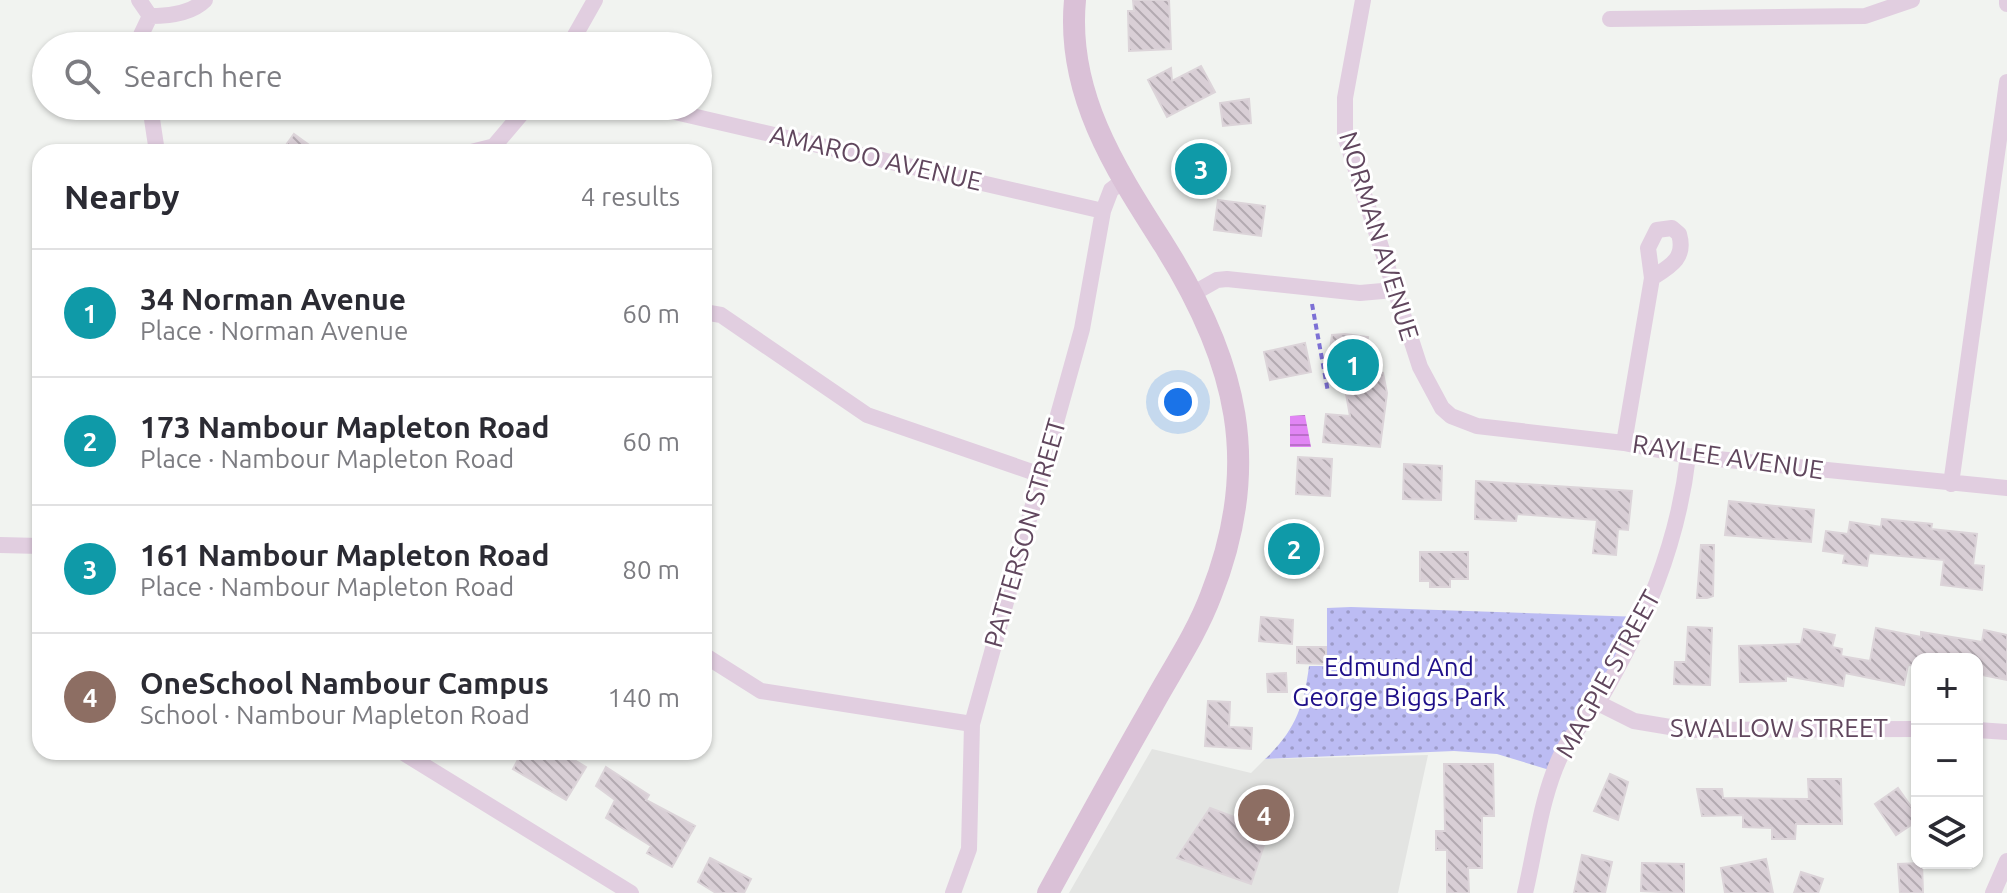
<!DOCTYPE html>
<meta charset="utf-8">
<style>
body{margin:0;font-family:Ubuntu,sans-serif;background:#f2f2f3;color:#2b2b33}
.controls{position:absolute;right:24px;bottom:24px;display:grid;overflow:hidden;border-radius:16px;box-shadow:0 2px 6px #0004}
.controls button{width:72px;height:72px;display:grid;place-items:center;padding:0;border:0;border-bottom:2px solid #e1e1e2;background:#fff;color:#2b2b33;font:40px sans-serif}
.you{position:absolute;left:1178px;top:402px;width:28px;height:28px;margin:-20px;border:6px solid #fff;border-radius:50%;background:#1a73e8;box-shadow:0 0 0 12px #1a73e833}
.badge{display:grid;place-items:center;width:52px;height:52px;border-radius:50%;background:#f409c9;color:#fff;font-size:26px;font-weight:700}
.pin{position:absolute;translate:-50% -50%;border:4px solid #fff;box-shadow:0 2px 8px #0006}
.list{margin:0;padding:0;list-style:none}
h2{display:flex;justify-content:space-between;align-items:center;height:104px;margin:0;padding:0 32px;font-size:34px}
h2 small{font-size:26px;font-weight:400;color:#7c7c81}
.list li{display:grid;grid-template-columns:52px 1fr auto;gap:24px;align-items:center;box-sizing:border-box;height:128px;padding:0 32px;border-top:2px solid #e1e1e2}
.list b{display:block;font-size:30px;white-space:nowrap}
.list p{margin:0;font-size:26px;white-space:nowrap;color:#7c7c81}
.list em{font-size:26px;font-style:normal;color:#7c7c81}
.icon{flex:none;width:44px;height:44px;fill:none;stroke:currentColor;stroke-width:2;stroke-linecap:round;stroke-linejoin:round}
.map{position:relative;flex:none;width:2007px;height:893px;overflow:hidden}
.search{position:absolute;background:#fff;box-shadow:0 2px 6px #0004;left:32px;top:32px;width:680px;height:88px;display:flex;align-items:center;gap:20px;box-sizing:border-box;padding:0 28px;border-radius:44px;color:#7c7c81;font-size:30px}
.panel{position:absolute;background:#fff;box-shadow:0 2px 6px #0004;left:32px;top:144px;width:680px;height:616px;border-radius:24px}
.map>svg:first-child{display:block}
</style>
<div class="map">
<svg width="2007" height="893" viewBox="0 0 2007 893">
<defs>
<pattern id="park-dots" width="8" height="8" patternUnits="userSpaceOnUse" patternTransform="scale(2)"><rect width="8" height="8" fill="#bcbcf3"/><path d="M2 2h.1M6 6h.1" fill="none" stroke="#9c9bc8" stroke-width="1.8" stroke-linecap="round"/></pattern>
<pattern id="water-rules" width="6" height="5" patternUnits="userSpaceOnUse" patternTransform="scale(2)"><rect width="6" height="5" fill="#e185f4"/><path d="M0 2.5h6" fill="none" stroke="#ba6fc9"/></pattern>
<pattern id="building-back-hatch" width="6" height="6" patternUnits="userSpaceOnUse" patternTransform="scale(2)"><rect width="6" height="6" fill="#d9cfd6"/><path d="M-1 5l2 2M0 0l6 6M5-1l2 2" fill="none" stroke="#b3aab1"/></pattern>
</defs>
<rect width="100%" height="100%" fill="#f1f3f0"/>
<!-- education -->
<path fill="#e3e4e2" d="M 1152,749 L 1251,773 L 1265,759 L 1428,755 L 1398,893 L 1069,893 Z"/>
<!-- park -->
<path fill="url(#park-dots)" d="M 1351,607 L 1642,617 L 1556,772 L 1497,754 L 1454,751 L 1265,759 C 1295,731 1304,706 1309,666 L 1327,666 L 1327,608 Z"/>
<!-- water -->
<path fill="url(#water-rules)" d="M 1305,415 L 1311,447 L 1290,447 L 1290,416 Z"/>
<!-- building -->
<path fill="url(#building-back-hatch)" stroke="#dcd4d9" stroke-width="2" d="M 1133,0 L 1169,0 L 1171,49 L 1129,51 L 1128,11 L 1134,11 Z
M 1201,66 L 1215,92 L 1167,117 L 1148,80 L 1171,68 L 1172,81 Z
M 1249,99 L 1251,123 L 1223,126 L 1220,103 Z
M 294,134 L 319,152 L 281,152 Z
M 1222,153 L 1225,182 L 1180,186 L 1178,157 Z
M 1218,200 L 1265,206 L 1261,236 L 1214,230 Z
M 1345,334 L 1368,337 L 1363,376 L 1383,373 L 1387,393 L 1380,447 L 1323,442 L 1326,414 L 1350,416 L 1341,366 L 1328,364 L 1332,335 Z
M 1305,343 L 1311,372 L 1270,380 L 1264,352 Z
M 1298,457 L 1332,459 L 1330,496 L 1296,494 Z
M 1404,464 L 1442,466 L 1441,500 L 1403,499 Z
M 1476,481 L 1632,491 L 1628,530 L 1618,529 L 1616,555 L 1593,553 L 1597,520 L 1517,514 L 1516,521 L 1475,519 Z
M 1729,501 L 1814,510 L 1811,542 L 1725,535 Z
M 1882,519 L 1932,524 L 1931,529 L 1977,534 L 1973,565 L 1984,566 L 1982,590 L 1941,585 L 1944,560 L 1869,553 L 1867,566 L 1843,563 L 1845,554 L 1823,551 L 1826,531 L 1848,534 L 1850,522 L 1881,527 Z
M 1307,524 L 1310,549 L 1316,548 L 1319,568 L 1281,573 L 1275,529 Z
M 1701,545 L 1714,545 L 1713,596 L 1707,598 L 1697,598 Z
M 1420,552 L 1468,552 L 1468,579 L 1450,579 L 1450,587 L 1430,587 L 1430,581 L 1420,581 Z
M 1261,617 L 1293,620 L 1292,644 L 1259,641 Z
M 1688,627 L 1712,628 L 1710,685 L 1674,684 L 1675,662 L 1686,662 Z
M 1876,628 L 1921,637 L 1921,632 L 1982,642 L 1984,630 L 2007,635 L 2007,680 L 1977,674 L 1977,659 L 1917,659 L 1917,666 L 1908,665 L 1904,685 L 1845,673 L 1843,686 L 1786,676 L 1786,681 L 1740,682 L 1739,646 L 1801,644 L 1804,629 L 1835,635 L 1832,647 L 1842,649 L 1841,656 L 1870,661 Z
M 1297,647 L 1326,647 L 1326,664 L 1297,663 Z
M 1286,673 L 1287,692 L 1268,692 L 1267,674 Z
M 1208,701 L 1230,702 L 1229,727 L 1252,728 L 1251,749 L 1205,746 Z
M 522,752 L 561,752 L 586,767 L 566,800 L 513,769 Z
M 1444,764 L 1493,764 L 1494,816 L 1482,816 L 1482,868 L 1468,868 L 1469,893 L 1447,893 L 1447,850 L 1436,850 L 1436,831 L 1445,831 Z
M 606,767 L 649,795 L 646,800 L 695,826 L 672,867 L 647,853 L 651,846 L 606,818 L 615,800 L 596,786 Z
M 1610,774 L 1628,782 L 1618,820 L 1594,811 Z
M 1808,779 L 1841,779 L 1842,824 L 1796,824 L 1795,839 L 1772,839 L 1772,828 L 1743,827 L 1743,815 L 1702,816 L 1697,789 L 1722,789 L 1723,798 L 1809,799 Z
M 1898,788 L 1917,815 L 1917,821 L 1896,835 L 1875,804 Z
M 1210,808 L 1269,830 L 1251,884 L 1177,858 Z
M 1582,855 L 1612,862 L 1605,893 L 1574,893 Z
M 710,858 L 751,879 L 744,893 L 716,893 L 698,882 Z
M 1766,859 L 1773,893 L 1725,893 L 1721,868 Z
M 1642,863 L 1684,864 L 1684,893 L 1641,891 Z
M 1922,863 L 1923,893 L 1900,893 L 1898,864 Z
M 1801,872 L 1823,879 L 1818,893 L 1794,893 Z"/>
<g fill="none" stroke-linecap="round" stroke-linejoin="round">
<!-- path -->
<path stroke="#7d70d5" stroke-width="4" stroke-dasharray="6 4" stroke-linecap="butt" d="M 1312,304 L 1328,392"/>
<!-- street -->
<path stroke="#e1cee0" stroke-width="16" d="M 139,0 L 150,16 L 141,35 L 142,46
M 1363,0 L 1345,98 L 1345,136 L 1420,367 L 1442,408 L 1451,416 L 1477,426 L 1624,443 L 1688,456 L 2007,488
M 2007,0 L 2007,4
M 150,16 C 168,16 192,13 205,0
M 1610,19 L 1865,16 L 1912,0
M 569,46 L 595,0
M 150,106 L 157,152
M 649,106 L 1103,211
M 471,152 L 495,146
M 489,152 L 528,106
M 1194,293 L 1217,280 L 1227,279 L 1360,293 L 1394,290
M 704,312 L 721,315 L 867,415 L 1041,475
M 1624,443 L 1652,278 L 1648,248 L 1657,230 L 1672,228 L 1679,234 C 1686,258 1671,266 1652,278
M 1951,484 L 2007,82
M 0,545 L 40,546
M 704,655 L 761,691 L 972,724
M 1598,703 L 1634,721 L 1688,730 L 1917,729
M 1977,730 L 2007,732
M 402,752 L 631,893
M 953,893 L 969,849 L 972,724 L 1082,329 L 1103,211 L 1111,190 L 1123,181
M 1525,893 C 1536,847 1541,794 1563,751 C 1572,733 1588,718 1599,701 C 1644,624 1678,545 1688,456
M 1993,893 L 2007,861"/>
<!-- secondary -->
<path stroke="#dac1d7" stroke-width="22" d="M 1048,893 C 1082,831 1116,769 1151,708 C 1171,671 1196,635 1211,595 C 1263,464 1237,361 1164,245 C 1116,170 1066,94 1075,0"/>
</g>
<g text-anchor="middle" stroke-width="6" stroke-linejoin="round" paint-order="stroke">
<!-- street labels -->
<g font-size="26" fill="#60465d" stroke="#fff">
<text transform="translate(876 158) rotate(13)" y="9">AMAROO AVENUE</text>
<text transform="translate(1379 236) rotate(73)" y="9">NORMAN AVENUE</text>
<text transform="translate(1728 457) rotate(8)" y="9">RAYLEE AVENUE</text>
<text transform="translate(1025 533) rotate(-74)" y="9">PATTERSON STREET</text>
<text transform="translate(1608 674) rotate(-61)" y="9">MAGPIE STREET</text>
<text x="1779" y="737">SWALLOW STREET</text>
</g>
<!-- park labels -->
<g font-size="26" fill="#1e0f89" stroke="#fff">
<text x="1399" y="676">Edmund And<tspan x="1399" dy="30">George Biggs Park</tspan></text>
</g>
</g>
</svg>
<div class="controls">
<button>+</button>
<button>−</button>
<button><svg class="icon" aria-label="layers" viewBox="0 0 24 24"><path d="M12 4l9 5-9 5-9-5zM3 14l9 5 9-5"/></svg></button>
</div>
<div class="you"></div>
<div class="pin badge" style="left:1353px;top:365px;background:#0f9aa8">1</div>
<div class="pin badge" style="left:1294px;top:549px;background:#0f9aa8">2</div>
<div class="pin badge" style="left:1201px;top:169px;background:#0f9aa8">3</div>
<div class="pin badge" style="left:1264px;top:815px;background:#8d6e63">4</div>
<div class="search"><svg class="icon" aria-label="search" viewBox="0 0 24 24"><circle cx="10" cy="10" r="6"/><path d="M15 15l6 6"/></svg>Search here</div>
<section class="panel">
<h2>Nearby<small>4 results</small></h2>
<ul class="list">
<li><span class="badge" style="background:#0f9aa8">1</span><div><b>34 Norman Avenue</b><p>Place · Norman Avenue</p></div><em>60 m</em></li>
<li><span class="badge" style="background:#0f9aa8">2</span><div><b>173 Nambour Mapleton Road</b><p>Place · Nambour Mapleton Road</p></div><em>60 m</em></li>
<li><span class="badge" style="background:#0f9aa8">3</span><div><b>161 Nambour Mapleton Road</b><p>Place · Nambour Mapleton Road</p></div><em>80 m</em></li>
<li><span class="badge" style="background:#8d6e63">4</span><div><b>OneSchool Nambour Campus</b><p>School · Nambour Mapleton Road</p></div><em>140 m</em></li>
</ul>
</section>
</div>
